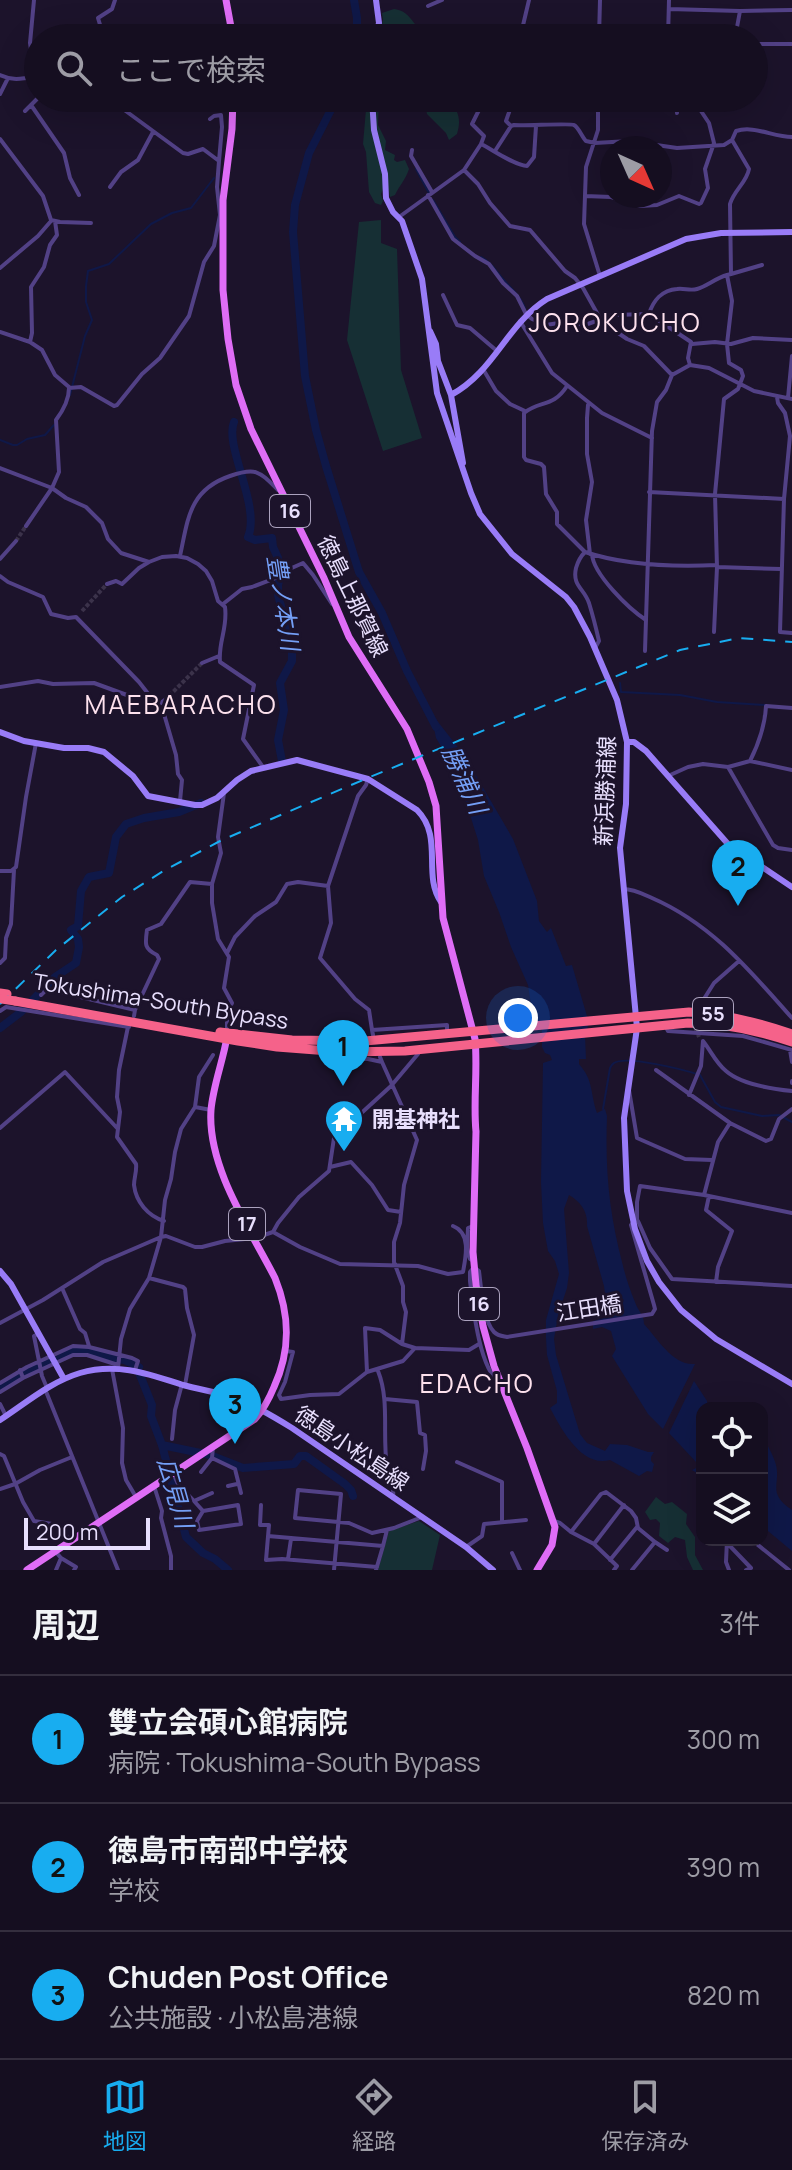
<!DOCTYPE html>
<html lang="ja">
<meta charset="utf-8">
<style>
body{margin:0;font-family:Manrope,"Noto Sans JP",sans-serif;background:#221c2d;color:#f1f3f6}
.controls{position:absolute;right:24px;bottom:24px;display:grid;overflow:hidden;border-radius:16px;box-shadow:0 8px 32px #0002}
.controls button{width:72px;height:72px;display:grid;place-items:center;padding:0;border:0;border-bottom:2px solid #342e3e;background:#150e20;color:#f1f3f6;font:40px sans-serif}
.compass{position:absolute;left:600px;top:136px;width:72px;height:72px;border-radius:50%;background:#150e20;box-shadow:0 8px 32px #0002;rotate:135deg}
.scale{position:absolute;left:24px;bottom:20px;width:126px;box-sizing:border-box;padding-left:8px;border:4px solid #e8dffd;border-top:0;font-size:22px;line-height:28px;white-space:nowrap;color:#e8dffd;-webkit-text-stroke:6px #1c132b;paint-order:stroke}
.you{position:absolute;left:518px;top:1018px;width:28px;height:28px;margin:-20px;border:6px solid #fff;border-radius:50%;background:#1a73e8;box-shadow:0 0 0 12px #1a73e833}
.badge{display:grid;place-items:center;width:52px;height:52px;border-radius:50%;background:#18adf0;color:#111;font-size:26px;font-weight:700}
.pin{position:absolute;translate:-50% -66px;filter:drop-shadow(0 2px 4px #0008)}
.pin::after{content:'';position:absolute;top:42px;width:28px;height:24px;background:inherit;clip-path:polygon(0 0,100% 0,50% 100%)}
.list{margin:0;padding:0;list-style:none}
h2{display:flex;justify-content:space-between;align-items:center;height:104px;margin:0;padding:0 32px;font-size:34px}
h2 small{font-size:26px;font-weight:400;color:#9d9ca5}
.list li{display:grid;grid-template-columns:52px 1fr auto;gap:24px;align-items:center;box-sizing:border-box;height:128px;padding:0 32px;border-top:2px solid #342e3e}
.list b{display:block;font-size:30px;white-space:nowrap}
.list p{margin:0;font-size:26px;white-space:nowrap;color:#9d9ca5}
.list em{font-size:26px;font-style:normal;color:#9d9ca5}
.icon{flex:none;width:44px;height:44px;fill:none;stroke:currentColor;stroke-width:2;stroke-linecap:round;stroke-linejoin:round}
.map{position:relative;flex:none;width:792px;height:1570px;overflow:hidden}
.search{position:absolute;background:#150e20;box-shadow:0 8px 32px #0002;left:24px;right:24px;top:24px;height:88px;display:flex;align-items:center;gap:20px;box-sizing:border-box;padding:0 28px;border-radius:44px;color:#9d9ca5;font-size:30px}
.sheet{height:488px;background:#150e20}
nav{display:flex;justify-content:space-around;align-items:center;box-sizing:border-box;height:112px;border-top:2px solid #342e3e;background:#150e20;font-size:22px;color:#9d9ca5}
nav a{display:grid;justify-items:center;gap:4px}
nav .on{color:#18adf0}
.map>svg:first-child{display:block}
</style>
<div class="map">
<svg width="792" height="1570" viewBox="0 0 792 1570">
<rect width="100%" height="100%" fill="#1c132b"/>
<!-- green -->
<path fill="#162f34" d="M 394,9 C 410,11 410,22 422,30 C 425,33 430,35 433,38 L 370,38 L 374,24 L 381,27 L 383,20 L 382,13 Z
M 367,98 L 379,98 L 378,125 L 386,141 L 385,150 L 395,155 L 394,160 L 397,162 L 405,160 L 409,169 C 406,179 399,186 395,195 L 390,197 L 389,190 L 383,189 L 381,194 L 383,201 L 381,205 L 375,203 L 369,192 L 366,152 L 363,144 Z
M 398,98 L 450,98 C 457,112 462,117 457,134 L 449,140 L 446,133 L 427,114 L 425,104 L 420,100 L 416,99 L 403,105 L 399,103 Z
M 381,220 L 381,243 L 397,249 L 401,370 L 422,438 L 383,451 L 347,340 L 359,222 Z
M 656,1497 L 665,1504 L 672,1502 L 687,1514 L 686,1524 L 695,1537 L 695,1555 L 703,1570 L 693,1570 L 687,1557 L 685,1540 L 675,1537 L 668,1543 L 659,1536 L 660,1523 L 656,1519 L 650,1520 L 645,1512 Z
M 419,1521 L 440,1535 L 432,1570 L 378,1570 L 389,1531 Z"/>
<!-- water -->
<path fill="#0f1848" d="M 431,713 L 464,755 L 513,839 L 537,901 L 539,921 L 547,932 L 551,928 L 566,966 L 572,965 L 589,1023 L 585,1035 L 586,1059 L 579,1059 L 579,1064 C 594,1081 590,1093 597,1113 L 605,1109 L 607,1116 C 605,1171 609,1213 623,1266 C 626,1278 630,1290 635,1302 C 638,1311 644,1315 644,1324 C 657,1338 673,1366 695,1364 L 663,1429 L 648,1414 L 612,1356 L 616,1349 L 611,1331 L 602,1327 L 593,1329 L 593,1321 L 608,1317 L 604,1286 L 587,1226 C 588,1212 581,1202 569,1195 L 564,1209 L 569,1273 L 567,1288 L 558,1315 L 554,1339 L 556,1355 L 580,1434 L 587,1443 L 605,1451 L 610,1444 L 627,1445 L 648,1452 L 654,1452 L 651,1457 L 651,1461 L 654,1464 L 652,1472 L 647,1471 L 639,1476 L 610,1460 C 581,1468 561,1428 550,1408 L 557,1403 L 557,1391 L 547,1355 L 546,1338 L 546,1320 L 559,1274 L 555,1261 L 548,1251 L 543,1223 L 541,1182 L 543,1063 L 552,1060 L 550,1055 L 545,1053 L 542,1047 L 542,1030 L 532,1012 L 528,985 L 511,947 L 499,912 L 484,876 L 478,840 L 456,771 L 436,738 Z
M 694,1381 L 707,1401 L 708,1408 L 702,1408 L 702,1476 L 692,1470 L 698,1467 L 696,1462 L 669,1433 Z
M 762,1435 C 766,1443 771,1451 774,1459 C 784,1483 764,1491 792,1510 L 792,1551 L 762,1526 L 762,1476 L 765,1463 L 762,1456 Z"/>
<g fill="none" stroke-linecap="round" stroke-linejoin="round">
<!-- stream -->
<path stroke="#0f1848" stroke-width="2" d="M 416,169 L 430,195
M 433,200 L 455,237 L 460,242
M 481,257 C 493,263 496,272 505,281 C 513,291 521,296 525,308
M 70,395 L 85,336 L 92,320 L 86,302 L 86,286 L 88,271 L 109,264 L 151,224 L 172,213 L 191,208 L 214,178
M 0,440 L 13,445 L 17,445 L 27,439 L 45,435 L 54,425
M 620,683 L 621,692 L 680,695 L 717,702 L 766,705
M 603,1109 L 610,1068 C 611,1066 612,1064 614,1063 C 626,1055 685,1070 700,1075 L 715,1102 L 721,1107 L 762,1116 L 779,1115 L 792,1122"/>
<!-- river -->
<path stroke="#0f1848" stroke-width="8" d="M 354,0 L 357,18 L 357,38
M 337,98 L 309,153 L 295,205 L 293,232 L 305,376 L 316,430 L 326,466 L 359,572 L 382,613 L 407,671 L 436,727
M 234,422 C 224,446 261,506 248,537 L 255,540 L 272,538 L 273,547 L 278,558 L 281,572 L 278,585 L 278,595 L 292,646 L 292,661 L 280,683 L 284,710 L 278,740 L 282,761
M 0,1028 L 21,1012 L 55,977 L 76,963 L 79,947 L 78,939 L 71,930 L 78,926 L 81,891 L 89,877 L 109,873 L 116,837 L 126,824 L 144,818 L 179,812 L 201,803
M 140,1375 L 152,1405 L 151,1416 L 162,1445 L 186,1537 L 203,1553 L 215,1559 L 228,1570
M 0,1387 L 31,1369 L 69,1352 L 78,1350 L 124,1360 L 139,1367
M 162,1445 L 210,1455 L 243,1468 L 294,1464 L 300,1456 L 306,1456 L 345,1484 L 351,1490 L 353,1496"/>
<!-- street-tunnel -->
<path stroke="#3b324a" stroke-width="4" stroke-dasharray="4 2" stroke-linecap="butt" d="M 16,541 L 26,526
M 82,611 L 107,584
M 165,700 L 202,663
M 696,1023 L 696,1030 L 699,1037"/>
<!-- street -->
<path stroke="#524186" stroke-width="4" d="M 34,0 L 30,43 L 35,77
M 428,6 L 442,0
M 669,9 L 740,11
M 104,38 L 98,18 L 112,9 L 115,0
M 520,38 L 529,0
M 599,38 L 600,0
M 668,38 L 669,0
M 735,38 L 740,11 L 792,10
M 754,44 L 792,44
M 0,75 C 19,83 23,76 38,78
M 0,94 L 8,78
M 598,98 L 598,130 L 586,167 L 584,224 L 600,276
M 676,98 L 677,113
M 31,105 L 64,153 L 70,178 L 79,195
M 25,111 L 38,98
M 210,119 L 214,116 L 221,115 L 222,127 L 219,161
M 511,126 L 506,121 L 514,98
M 0,139 L 43,196 L 51,220 L 60,222 L 91,223
M 481,144 L 484,136 L 472,124 L 485,98
M 412,150 L 411,156 L 432,192
M 495,151 L 511,126 L 514,125 C 523,126 571,123 574,125 C 579,128 582,137 586,141 L 595,143 L 629,141 L 677,148 L 724,145 L 732,140 L 736,131 C 754,125 773,137 792,137
M 464,170 L 478,184 L 490,203 L 510,226 L 530,230 L 565,271 L 575,278 L 583,288 L 602,322 L 627,339 L 644,346 L 672,375
M 110,187 L 121,172 L 138,160 L 153,132
M 428,195 L 453,239 L 475,256 L 489,264 L 503,283 L 517,296 L 526,314 L 532,319 L 546,325 L 565,322 L 585,325 L 613,315 L 649,314 L 691,342 L 688,358 L 690,365
M 585,196 L 611,197 L 640,206 L 657,205 L 679,196 L 699,204 L 701,203 L 708,188 L 705,169 L 714,143 L 709,123 L 699,108 L 692,105 L 677,106
M 399,217 L 464,170 L 481,144 C 493,150 516,166 527,166 L 534,157 L 536,126
M 0,268 L 38,236 L 51,221
M 731,274 L 762,265
M 443,295 L 457,325 L 470,328 L 497,351
M 649,314 C 653,301 662,290 677,289 C 684,288 690,291 697,289 C 707,286 716,278 727,275
M 520,321 L 552,373 L 602,413 L 652,438
M 0,332 L 30,342 L 42,350 L 55,375 L 69,387
M 30,342 L 32,333 L 31,287 L 44,267 L 50,245 L 57,235 L 55,221
M 692,344 L 715,342 L 731,344 L 753,338 L 792,340
M 483,369 L 496,391 L 510,404 L 525,411
M 567,386 C 553,408 540,400 524,413 L 524,457 L 526,460 L 541,464 L 544,467 L 546,494 L 557,512 L 557,524 L 585,552
M 69,388 L 81,387 L 114,406 L 117,405 L 142,374 L 160,358 L 189,316 L 204,262 L 214,246 L 220,215 L 217,187 L 219,161 L 203,149 L 188,154 L 183,153 L 108,98
M 777,397 L 778,403 L 785,413 L 790,436 L 784,499 L 780,632 L 792,633
M 788,398 L 792,356
M 588,405 L 587,418 L 587,454 L 592,482 L 586,520 L 590,554
M 0,468 L 52,488 L 66,498 L 86,507 L 102,523 L 108,539 L 121,553 L 149,562 L 162,557 L 176,556 L 187,558 L 198,564 L 206,571 L 212,581 L 218,601 L 225,607 C 228,628 218,642 220,662 L 254,685 L 243,739 L 263,767
M 649,492 L 784,499
M 26,526 L 52,488 L 59,472 L 56,420 C 62,412 69,399 69,388
M 592,554 C 593,574 629,609 646,620
M 180,556 C 188,519 189,490 230,476 C 256,467 259,471 278,490
M 0,559 L 16,541
M 717,567 L 781,569
M 0,576 L 8,582 L 43,597 L 51,614 L 68,618 L 76,617 L 139,682 L 164,714 L 176,755 L 178,774 L 182,780 L 180,801
M 107,584 L 116,581 L 122,584 L 139,568 L 149,562
M 223,604 L 242,589 L 252,587 L 281,576 L 285,571 L 303,563 L 313,575 L 332,604 L 334,605
M 714,632 L 717,567 L 715,494 L 724,399 L 738,389 L 743,376 L 741,370 L 729,363 L 727,344 L 732,301 L 727,275 L 731,274 L 730,204 C 734,190 747,182 749,169 L 732,140
M 595,648 L 599,641 C 596,628 593,616 589,603 C 584,588 572,586 576,568 C 578,561 580,557 585,552 C 627,566 674,567 717,565
M 645,651 L 652,431 L 657,402 L 666,390 L 672,375 L 690,365 L 709,368 L 754,391 L 792,399
M 202,663 L 219,656
M 0,687 L 38,681 L 53,684 L 94,683 L 135,698 L 150,696
M 158,705 L 165,700
M 750,761 C 759,743 765,726 766,706 L 792,708
M 728,767 L 773,845 L 778,848 L 792,850
M 668,776 L 688,767 L 703,764 L 728,767 L 750,761 L 792,770
M 368,779 L 366,785 L 358,796 L 328,886 L 331,923 L 320,958 L 355,999 L 369,1010 L 372,1030
M 224,793 L 218,837 L 221,853 L 212,884 L 212,903 L 218,939 L 229,957 L 224,988 L 232,1003 L 227,1014 L 227,1033
M 0,871 L 11,871 L 16,867 L 26,797 L 36,743
M 623,889 C 634,889 643,894 652,898 C 712,924 750,971 792,1018
M 227,953 L 235,937 L 255,916 L 276,902 L 287,884 L 298,882 L 328,886
M 0,963 L 5,958 L 6,938 L 11,924 L 14,870
M 41,995 L 47,989 L 135,1010 L 134,1016
M 702,1002 L 714,983 L 739,961
M 135,1010 L 159,959 L 157,955 C 144,949 145,944 147,930 L 161,924 L 190,882 L 212,884
M 0,1011 L 6,1007 L 129,1027
M 129,1022 L 119,1070 L 117,1097 L 120,1112 L 117,1137 L 136,1164 C 137,1171 134,1178 134,1185 C 136,1202 148,1216 164,1221
M 665,1025 L 668,1031 L 743,1036 L 792,1050
M 373,1035 L 372,1030 L 447,1025 L 447,1032
M 790,1050 L 792,1062
M 342,1052 L 341,1058 L 368,1059 L 382,1062 L 380,1057
M 382,1062 L 417,1140 L 404,1185 L 400,1223 L 394,1242 L 394,1262 L 403,1286 L 403,1302 L 406,1312 L 402,1344 L 415,1348
M 656,1070 L 730,1123 L 766,1141 L 771,1139 L 779,1119 L 792,1109
M 792,1081 L 792,1083
M 629,1090 L 637,1138 L 685,1159 L 712,1160
M 689,1095 L 701,1066 L 703,1041 C 711,1051 716,1063 726,1071 C 742,1085 772,1089 792,1091
M 195,1107 L 211,1110
M 0,1128 L 65,1072 L 117,1128
M 330,1167 L 351,1162 L 372,1185 L 388,1210 L 401,1212
M 704,1195 L 718,1142 L 730,1123
M 709,1196 L 706,1210 L 732,1231 L 718,1267 L 716,1282
M 637,1220 L 637,1202 L 640,1186 L 704,1195 L 792,1213
M 473,1226 L 468,1228 L 467,1248 L 470,1259 L 474,1261
M 273,1232 L 278,1223 L 299,1197 L 329,1171 L 334,1138 L 391,1086 L 418,1054
M 149,1278 L 183,1287 L 185,1289 L 187,1308 L 194,1335 L 185,1385
M 62,1288 L 80,1329 L 85,1333 L 89,1346
M 0,1323 L 43,1300 L 103,1262 L 161,1237 L 166,1236 L 195,1247 L 202,1247 L 225,1241 L 255,1238 L 273,1232 L 300,1247 L 340,1264 L 418,1266 L 448,1274 L 463,1272 C 466,1256 471,1233 453,1226
M 38,1334 L 34,1336 L 42,1376 L 47,1388
M 286,1351 L 293,1352 L 285,1382 L 279,1395 L 281,1399 L 310,1395 L 339,1394 L 367,1372 L 403,1361 L 415,1348 L 469,1350 L 479,1344
M 118,1368 L 121,1339 L 130,1309 L 149,1278 L 161,1237 L 165,1200 L 171,1179 L 175,1152 L 181,1129 L 195,1107 L 199,1077 L 213,1055
M 112,1369 L 123,1428 L 122,1463 L 126,1480 L 136,1497
M 378,1371 C 390,1401 382,1435 387,1467 C 389,1477 395,1487 393,1498
M 367,1372 L 365,1328 L 380,1330 L 402,1344
M 23,1378 L 73,1355 L 87,1355 L 118,1365
M 0,1383 L 27,1367 L 73,1346 L 89,1347 L 132,1358 L 138,1361 L 135,1370
M 500,1383 C 479,1369 473,1306 470,1281 L 470,1272 L 474,1267 L 479,1271 C 481,1286 483,1321 494,1332 C 498,1336 502,1336 507,1337 L 652,1314 L 655,1309 L 654,1305 L 631,1225 L 635,1220 L 638,1221 L 650,1248 L 672,1279 L 792,1286
M 45,1389 L 118,1570
M 0,1392 L 23,1378 L 20,1370
M 385,1399 L 417,1402 L 420,1433 L 425,1435 L 426,1451 L 423,1469
M 0,1404 L 6,1416
M 172,1439 L 175,1410 L 182,1384
M 0,1454 L 4,1456 L 23,1502 L 34,1521 L 52,1524 L 63,1529 L 69,1541
M 212,1458 L 235,1469 L 241,1493
M 457,1462 L 502,1482 L 502,1522
M 201,1472 L 212,1458 L 213,1447
M 173,1473 L 178,1484 L 194,1501 L 212,1493
M 154,1486 L 162,1511 L 161,1518 L 171,1556 L 171,1570
M 228,1486 L 237,1484
M 0,1489 L 15,1484 L 40,1470 L 72,1457
M 194,1501 L 203,1511 L 238,1505 L 241,1524 L 199,1530 L 197,1521 L 203,1511
M 261,1505 L 260,1525 L 269,1525 L 266,1560 L 282,1559 L 377,1567
M 554,1521 L 560,1523 L 571,1532 L 601,1494 L 606,1492 L 631,1511 L 636,1518 L 638,1528 L 655,1542
M 571,1532 L 594,1544 L 617,1566 L 614,1570
M 268,1536 L 383,1546 L 387,1530
M 727,1540 L 726,1562 L 729,1570
M 746,1540 L 753,1541 L 789,1570
M 594,1544 L 624,1505
M 728,1544 L 751,1568 L 746,1570
M 466,1547 L 482,1536 L 484,1524 L 526,1520
M 55,1551 L 61,1558 L 76,1567 L 74,1570
M 512,1553 L 520,1570
M 288,1559 L 291,1539
M 610,1560 L 637,1527
M 56,1570 L 61,1558
M 334,1570 L 341,1494 L 298,1490 L 295,1518 L 349,1523 L 372,1533 L 394,1528 L 422,1517
M 376,1570 L 383,1546
M 632,1570 L 655,1542 L 667,1550"/>
<!-- secondary -->
<path stroke="#997cf7" stroke-width="6" d="M 375,38 L 379,23 L 376,0
M 372,98 L 374,130 L 385,174 L 386,198 L 393,212 L 402,221 L 422,279 L 437,393 L 471,493 L 480,514 L 512,554 L 566,597 L 574,607 L 590,637 L 617,700 L 627,742 L 626,804 L 620,848 L 637,1028 L 624,1118 L 627,1191 L 635,1229 L 647,1261 L 659,1282 L 681,1310 L 716,1339 L 792,1384
M 430,331 L 436,344 L 438,361 L 451,395 L 463,463
M 451,395 C 495,371 506,325 547,299 L 686,239 L 721,233 L 792,232
M 0,732 L 24,741 L 64,748 L 88,748 L 104,752 L 133,776 L 148,796 L 195,805 L 202,805 L 217,798 L 237,780 L 251,771 L 297,760 L 368,779 L 417,810 C 444,837 422,875 441,902
M 627,742 L 634,742 L 646,751 L 728,844 L 792,887
M 0,1271 L 11,1284 L 64,1379
M 0,1420 C 26,1403 50,1382 80,1373 C 117,1362 149,1374 183,1385 C 197,1389 211,1391 225,1395 C 249,1402 271,1415 292,1428 L 466,1547 L 493,1570"/>
<!-- primary -->
<path stroke="#df6df6" stroke-width="7" d="M 226,0 L 233,38
M 233,98 L 232,129 L 223,200 L 223,290 L 228,339 L 236,385 L 251,429 L 324,578 L 349,637 L 407,729 L 429,782 L 436,806 L 443,918 L 475,1039 C 478,1070 473,1101 476,1132
M 476,1131 L 473,1252 L 476,1285 L 483,1326 L 494,1366 L 527,1448 L 555,1527 L 552,1545 L 537,1570
M 27,1570 L 255,1419 C 264,1409 269,1399 274,1387 C 291,1350 290,1315 275,1278 C 250,1229 207,1167 211,1110 C 213,1086 223,1061 227,1037"/>
<!-- highway -->
<path stroke="#f5628a" stroke-width="9" d="M 0,993 L 7,994
M 15,1001 L 238,1041 L 277,1047 L 342,1052 L 405,1051 L 688,1023 C 725,1023 757,1030 792,1042
M 220,1032 L 292,1040 L 365,1041 L 689,1012 C 725,1014 757,1022 792,1034"/>
<!-- rail -->
<path stroke="#18adf0" stroke-width="2" stroke-dasharray="12 10" stroke-linecap="butt" d="M 0,1004 L 56,950 L 122,897 L 165,870 L 222,840 L 370,777 L 680,650 L 739,638 L 792,642"/>
<!-- highway-bridge -->
<path stroke="#f5628a" stroke-width="9" d="M 2,999 L 15,1001"/>
</g>
<!-- icons -->
<defs>
<g id="temple-pin" transform="scale(2)"><path d="M0 17L-7.5 6A9.5 9.5 0 1 1 7.5 6Z" fill="#18adf0" stroke="#1c132b"/><path d="M0-6L5-2H3V0L6.5 2.5H4V6H1.5V3h-3V6H-4V2.5H-6.5L-3 0V-2H-5Z" fill="#fff"/></g>
</defs>
<g fill-rule="evenodd">
<use href="#temple-pin" x="344" y="1119"/>
</g>
<g text-anchor="middle" stroke-width="6" stroke-linejoin="round" paint-order="stroke">
<!-- shield labels -->
<g fill="#1c132b" stroke="#aba2be" stroke-width="2">
<rect x="270" y="495" width="40" height="32" rx="6"/>
<rect x="693" y="998" width="40" height="32" rx="6"/>
<rect x="229" y="1208" width="36" height="32" rx="6"/>
<rect x="459" y="1288" width="40" height="32" rx="6"/>
</g>
<g font-size="20" font-weight="bold" fill="#e8dffd">
<text x="290" y="518">16</text>
<text x="713" y="1021">55</text>
<text x="247" y="1231">17</text>
<text x="479" y="1311">16</text>
</g>
<!-- street labels -->
<g font-size="22" fill="#e8dffd" stroke="#1c132b">
<text transform="translate(353 596) rotate(64)" y="8">徳島上那賀線</text>
<text transform="translate(605 791) rotate(-88)" y="8">新浜勝浦線</text>
<text transform="translate(161 1001) rotate(9)" y="8">Tokushima-South Bypass</text>
<text transform="translate(589 1308) rotate(-9)" y="8">江田橋</text>
<text transform="translate(352 1448) rotate(34)" y="8">徳島小松島線</text>
</g>
<!-- poi labels -->
<g font-size="22" font-weight="bold" fill="#e8dffd" stroke="#1c132b" text-anchor="start">
<text x="372" y="1127">開基神社</text>
</g>
<!-- water labels -->
<g font-size="24" font-style="italic" fill="#749ff6" stroke="#1c132b">
<text transform="translate(283 603) rotate(81)" y="8">豊ノ本川</text>
<text transform="translate(464 780) rotate(65)" y="8">勝浦川</text>
<text transform="translate(175 1493) rotate(74)" y="8">広見川</text>
</g>
<!-- quarter labels -->
<g font-size="26" letter-spacing="2" fill="#fde1ed" stroke="#1c132b">
<text x="615" y="332">JOROKUCHO</text>
<text x="181" y="714">MAEBARACHO</text>
<text x="477" y="1393">EDACHO</text>
</g>
</g>
</svg>
<div class="controls">
<button><svg class="icon" aria-label="locate" viewBox="0 0 24 24"><circle cx="12" cy="12" r="6"/><path d="M12 2v4M12 18v4M2 12h4M18 12h4"/></svg></button>
<button><svg class="icon" aria-label="layers" viewBox="0 0 24 24"><path d="M12 4l9 5-9 5-9-5zM3 14l9 5 9-5"/></svg></button>
</div>
<svg class="compass" viewBox="-18 -18 36 36"><path d="M0-13l5 13h-10z" fill="#e53935"/><path d="M0 13l5-13h-10z" fill="#9d9ca5"/></svg>
<div class="scale">200 m</div>
<div class="you"></div>
<div class="pin badge" style="left:343px;top:1086px">1</div>
<div class="pin badge" style="left:738px;top:906px">2</div>
<div class="pin badge" style="left:235px;top:1444px">3</div>
<div class="search"><svg class="icon" aria-label="search" viewBox="0 0 24 24"><circle cx="10" cy="10" r="6"/><path d="M15 15l6 6"/></svg>ここで検索</div>
</div>
<section class="sheet">
<h2>周辺<small>3件</small></h2>
<ul class="list">
<li><span class="badge">1</span><div><b>雙立会碩心館病院</b><p>病院 · Tokushima-South Bypass</p></div><em>300 m</em></li>
<li><span class="badge">2</span><div><b>徳島市南部中学校</b><p>学校</p></div><em>390 m</em></li>
<li><span class="badge">3</span><div><b>Chuden Post Office</b><p>公共施設 · 小松島港線</p></div><em>820 m</em></li>
</ul>
</section>
<nav>
<a class="on"><svg class="icon" aria-label="map" viewBox="0 0 24 24"><path d="M3 6l6-2 6 2 6-2v14l-6 2-6-2-6 2zM9 4v14M15 6v14"/></svg>地図</a>
<a><svg class="icon" aria-label="directions" viewBox="0 0 24 24"><path d="M12 3l9 9-9 9-9-9zM9 14v-3h6M13 9l2 2-2 2"/></svg>経路</a>
<a><svg class="icon" aria-label="saved" viewBox="0 0 24 24"><path d="M7 4h10v16l-5-4-5 4z"/></svg>保存済み</a>
</nav>
